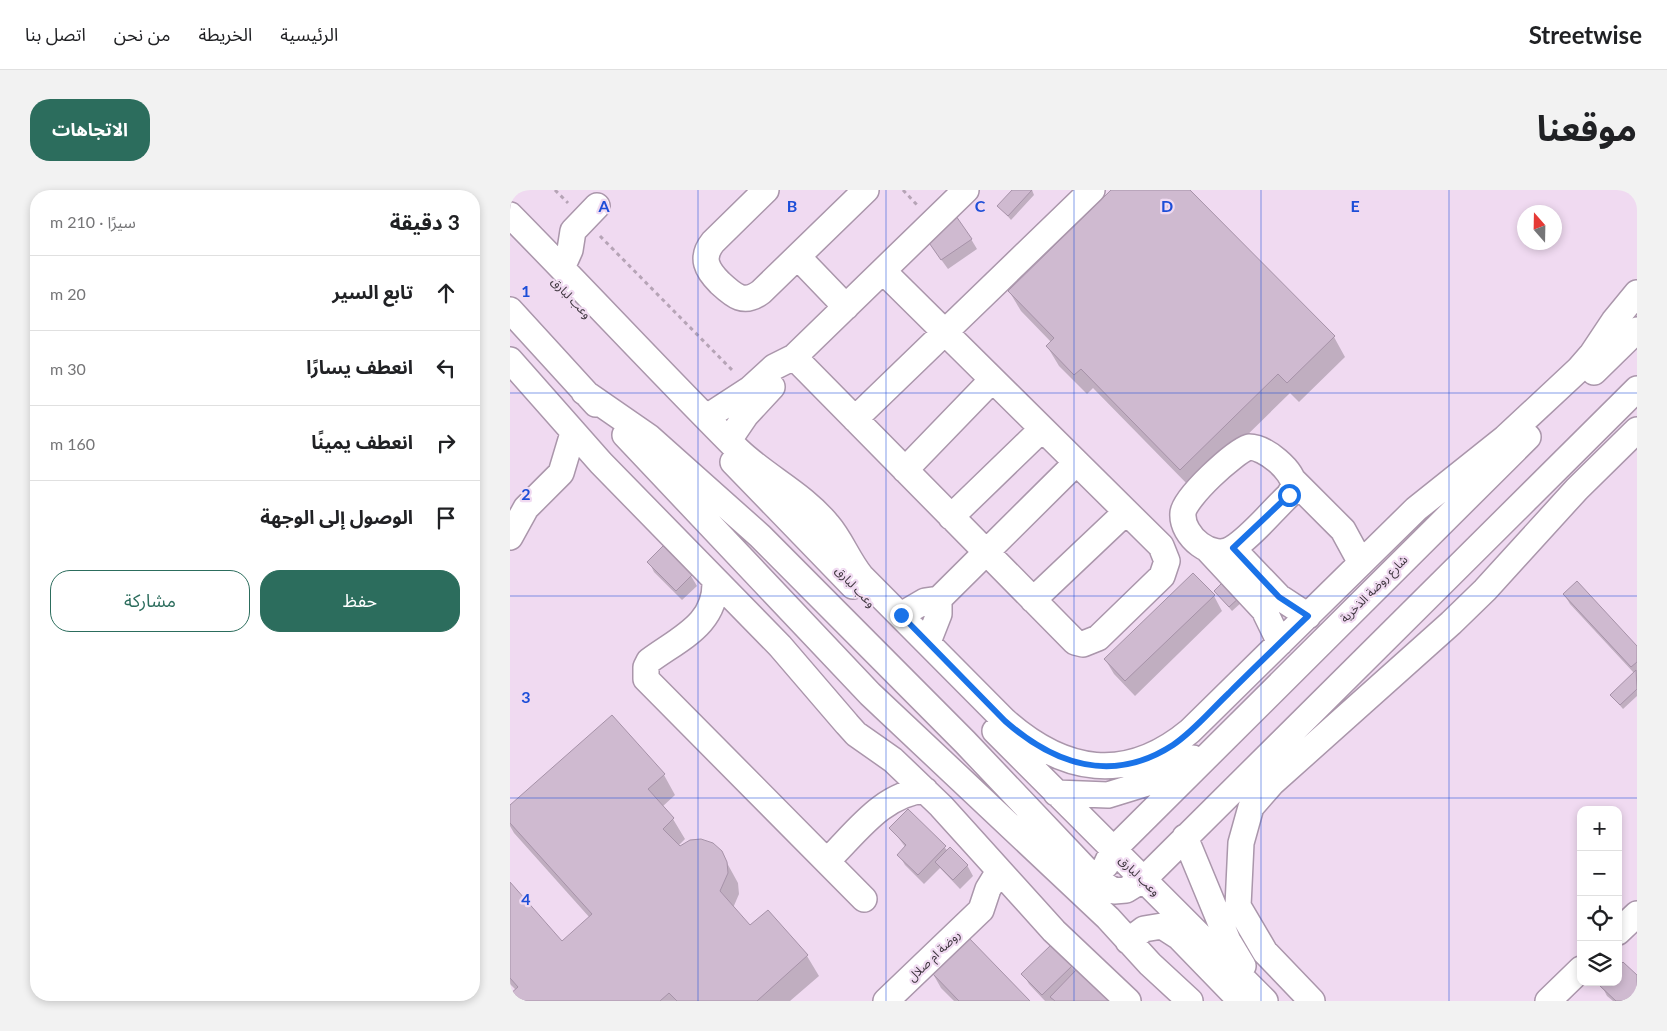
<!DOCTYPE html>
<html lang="ar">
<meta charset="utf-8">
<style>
body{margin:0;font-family:Lato,"Noto Sans Arabic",sans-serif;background:#f2f2f2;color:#202124;direction:rtl}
.controls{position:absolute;right:15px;bottom:15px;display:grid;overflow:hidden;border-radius:10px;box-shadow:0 2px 8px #0003}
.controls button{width:45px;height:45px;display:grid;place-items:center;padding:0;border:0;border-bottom:1px solid #e0e0e0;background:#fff;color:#202124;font:25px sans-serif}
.compass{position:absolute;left:1007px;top:15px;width:45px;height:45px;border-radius:50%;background:#fff;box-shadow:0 2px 8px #0003;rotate:340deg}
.stop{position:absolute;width:15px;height:15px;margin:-11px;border:4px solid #1a73e8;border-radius:50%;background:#fff}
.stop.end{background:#1a73e8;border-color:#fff;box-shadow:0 1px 5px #0008}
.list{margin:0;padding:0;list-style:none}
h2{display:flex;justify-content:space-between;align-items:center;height:65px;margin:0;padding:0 20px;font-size:21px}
h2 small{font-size:16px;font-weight:400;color:#757577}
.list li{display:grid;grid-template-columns:32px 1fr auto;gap:15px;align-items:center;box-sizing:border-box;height:75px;padding:0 20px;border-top:1px solid #e0e0e0}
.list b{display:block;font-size:19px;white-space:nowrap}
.list em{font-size:16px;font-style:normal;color:#757577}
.actions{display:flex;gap:10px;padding:15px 20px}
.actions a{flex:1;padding:11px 0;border:1px solid #2c6d5d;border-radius:20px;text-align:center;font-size:18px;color:#2c6d5d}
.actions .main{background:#2c6d5d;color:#fff}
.icon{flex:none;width:28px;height:28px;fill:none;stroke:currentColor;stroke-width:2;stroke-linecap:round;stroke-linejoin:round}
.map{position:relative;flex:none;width:1127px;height:811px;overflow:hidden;direction:ltr;border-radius:20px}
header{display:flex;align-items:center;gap:30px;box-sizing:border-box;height:70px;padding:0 25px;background:#fff;border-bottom:1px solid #e0e0e0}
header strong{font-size:24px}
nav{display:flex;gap:28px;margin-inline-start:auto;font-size:18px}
.intro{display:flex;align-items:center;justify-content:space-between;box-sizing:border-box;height:120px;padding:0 30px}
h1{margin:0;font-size:35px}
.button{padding:12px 22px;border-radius:20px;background:#2c6d5d;color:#fff;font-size:18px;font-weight:700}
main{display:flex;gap:30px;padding:0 30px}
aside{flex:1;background:#fff;border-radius:20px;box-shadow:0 2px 8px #0003}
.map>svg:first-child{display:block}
</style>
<header>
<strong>Streetwise</strong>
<nav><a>الرئيسية</a><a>الخريطة</a><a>من نحن</a><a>اتصل بنا</a></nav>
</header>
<div class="intro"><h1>موقعنا</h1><a class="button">الاتجاهات</a></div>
<main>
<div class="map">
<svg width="1127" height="811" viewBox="0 0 1127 811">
<rect width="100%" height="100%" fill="#f0daf1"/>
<!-- shadow -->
<path fill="#0003" d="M 504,0 L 522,0 L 524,5 L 501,30 L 489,16 Z
M 602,0 L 679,0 L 824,147 L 835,167 L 789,212 L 780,203 L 682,299 L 583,198 L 577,204 L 549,176 L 537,156 L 541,152 L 511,121 L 499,101 Z
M 461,49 L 467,59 L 438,79 L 422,57 Z
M 139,372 L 181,386 L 187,396 L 172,410 L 144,382 Z
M 705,401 L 730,407 L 732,412 L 722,421 Z
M 1054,404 L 1127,458 L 1127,506 L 1113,519 L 1101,505 L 1124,483 L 1060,414 Z
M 704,406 L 712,421 L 625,506 L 604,484 L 595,469 Z
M 154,585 L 165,605 L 152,617 L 163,629 L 175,649 L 168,656 L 211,662 L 228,693 L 229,704 L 223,718 L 240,737 L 258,721 L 297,766 L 309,786 L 280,811 L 0,811 L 0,805 L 6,800 L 0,794 L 0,694 L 52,752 L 80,728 L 4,643 L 0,636 L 0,617 Z
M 398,621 L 438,661 L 457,675 L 463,686 L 450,699 L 430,678 L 414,694 L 395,675 L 389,665 L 396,658 L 381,638 Z
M 542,756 L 566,782 L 599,811 L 535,811 L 519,794 L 513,784 Z
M 422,782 L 518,811 L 444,811 L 431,798 Z
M 1108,792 L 1127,811 L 1103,811 L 1097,806 L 1092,796 Z"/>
<!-- building -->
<path fill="#cfbad0" stroke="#a692a8" d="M 502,0 L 522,0 L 498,26 L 487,16 Z
M 601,0 L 680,0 L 825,146 L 777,193 L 768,184 L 670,280 L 571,179 L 564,185 L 536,156 L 544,148 L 498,101 Z
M 446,26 L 462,49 L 431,70 L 415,47 Z
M 153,356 L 182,385 L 166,401 L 137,372 Z
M 683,383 L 705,405 L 615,491 L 594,469 Z
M 715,390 L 731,406 L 719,417 L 704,401 Z
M 1067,391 L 1127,456 L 1127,472 L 1121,477 L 1053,404 Z
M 1126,480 L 1127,499 L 1110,515 L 1100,505 Z
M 102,525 L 155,584 L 138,599 L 164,628 L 153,639 L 170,656 L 180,650 L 191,649 L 203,653 L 212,661 L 217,672 L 218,683 L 210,701 L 240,735 L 258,720 L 298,765 L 247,811 L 167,811 L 159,803 L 150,811 L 0,811 L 0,804 L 8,797 L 0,788 L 0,692 L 52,751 L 82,724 L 0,633 L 0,615 Z
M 398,619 L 436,656 L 408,685 L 387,665 L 396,655 L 379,638 Z
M 440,657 L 458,675 L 443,690 L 425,672 Z
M 458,747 L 520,811 L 449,811 L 421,782 Z
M 542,754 L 563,775 L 532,805 L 511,784 Z
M 1113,772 L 1127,785 L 1127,811 L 1106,811 L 1090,796 L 1093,792 L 1108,792 L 1108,777 Z
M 568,778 L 601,811 L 545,811 L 540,807 Z"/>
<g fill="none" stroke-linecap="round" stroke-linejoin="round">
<!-- minor casing -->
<g stroke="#aa96ab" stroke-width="28">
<path id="minor" d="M 256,0 L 203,52 C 190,68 197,80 210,93 C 224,106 234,115 251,102 L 356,0
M 0,25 C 77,103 151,183 228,260 C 256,287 293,304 318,335 C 331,350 338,370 351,386 L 495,531 C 554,583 616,594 680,541 L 906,319 L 995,248 L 1069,179 L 1082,164 L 1104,131 L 1127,103
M 288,67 L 336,117
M 52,78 L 60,60 L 63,41 L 87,16
M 0,120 L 86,214
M 284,167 L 565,452 L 573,454 L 588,448 L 652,386 L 657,371 L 651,356 L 373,81
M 0,170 L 91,273 L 270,456 L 337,534 L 346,544 L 383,570 L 431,616 L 544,741 L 618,811
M 1084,182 L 1127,140
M 74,202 L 139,247 L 250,346 L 455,552 L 584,688 L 604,701 L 616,700 L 634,689 L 1127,199
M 197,227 L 240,199 L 264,177 L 284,167 L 456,0
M 345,229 L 582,0
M 115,245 L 360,504 L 598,728 L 640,774 L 680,811
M 219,250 L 236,225 L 262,197
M 739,257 C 755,257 783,280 784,296 L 779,305 C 763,320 741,347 723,358 C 703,372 671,346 673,323 C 674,308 724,262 739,257 Z
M 223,272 L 343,396
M 395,280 L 482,190
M 784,291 L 833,340 L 851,373
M 441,327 L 532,239
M 0,347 L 16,318 L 51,283 L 63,243
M 723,359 L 769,407 L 798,426
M 699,361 L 754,420 L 770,453
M 205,390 C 207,434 170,448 139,471 L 136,477 L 136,489 L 354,709
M 523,410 L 616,322
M 391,425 L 415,411 L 429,409 L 566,273
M 418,452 L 429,424 L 429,409
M 485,541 L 755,811
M 546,603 L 598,605 L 637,593 L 683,568
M 675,647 L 718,751 L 733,776
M 317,671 C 346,643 372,604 415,600
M 596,675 L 603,660 L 1018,247
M 471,720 L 478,699 L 489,681
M 1108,742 L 1127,724
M 618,751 L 634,739 L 652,736 L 669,747 L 731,811
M 376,811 L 471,720
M 802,811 L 755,762 L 728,716 L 731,653 L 741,617 L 762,593 L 941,433 L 975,400 L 1067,299 L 1127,240
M 1038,811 L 1071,779"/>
</g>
<!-- path -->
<path stroke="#b6a4b6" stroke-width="3" stroke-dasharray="4 4" stroke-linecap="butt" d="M 45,0 L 58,13
M 393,0 L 408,16
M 90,46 L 224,182"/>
<!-- minor -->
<use href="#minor" stroke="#fff" stroke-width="25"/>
</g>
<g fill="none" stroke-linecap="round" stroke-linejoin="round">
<!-- route -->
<path stroke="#1a73e8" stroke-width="6" d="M 391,425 L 495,531 C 545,575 603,594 663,555 C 684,541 701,520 719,503 C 745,477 771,452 798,426 L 769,407 L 723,358 L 779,305"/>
</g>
<!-- grid -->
<path fill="none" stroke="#1d4ed8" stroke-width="1" stroke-opacity="0.55" d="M 188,0 L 188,811M 376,0 L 376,811M 564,0 L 564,811M 751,0 L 751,811M 939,0 L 939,811M 0,203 L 1127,203M 0,406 L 1127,406M 0,608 L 1127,608"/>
<g text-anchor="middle" stroke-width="4.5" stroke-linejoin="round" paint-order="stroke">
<!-- street labels -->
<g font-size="12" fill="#3b323b" stroke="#f0daf1">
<text transform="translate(61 108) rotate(46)" y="4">وعب لبارق</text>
<text transform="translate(345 397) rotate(46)" y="4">وعب لبارق</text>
<text transform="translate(864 399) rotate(-45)" y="4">شارع روضة الذخرية</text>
<text transform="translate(629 686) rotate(44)" y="4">وعب لبارق</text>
<text transform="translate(424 766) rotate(-44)" y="4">روضة ام صلال</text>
</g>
</g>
<g font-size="16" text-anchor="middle" font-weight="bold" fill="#1d4ed8" stroke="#f0daf1" stroke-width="4.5" stroke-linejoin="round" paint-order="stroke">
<text x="94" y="22">A</text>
<text x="282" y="22">B</text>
<text x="470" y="22">C</text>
<text x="657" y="22">D</text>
<text x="845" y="22">E</text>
<text x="16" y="107">1</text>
<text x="16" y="310">2</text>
<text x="16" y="513">3</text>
<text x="16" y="715">4</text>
</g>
</svg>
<div class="controls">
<button>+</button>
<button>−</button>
<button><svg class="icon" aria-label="locate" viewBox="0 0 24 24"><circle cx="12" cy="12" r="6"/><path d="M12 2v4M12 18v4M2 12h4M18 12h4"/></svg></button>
<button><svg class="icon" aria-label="layers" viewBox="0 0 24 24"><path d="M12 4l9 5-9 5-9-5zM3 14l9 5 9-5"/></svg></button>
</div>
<svg class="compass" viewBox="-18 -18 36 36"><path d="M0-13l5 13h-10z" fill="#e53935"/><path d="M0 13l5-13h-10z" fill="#757577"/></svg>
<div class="stop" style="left:779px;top:305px"></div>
<div class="stop end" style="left:391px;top:425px"></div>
</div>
<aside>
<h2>3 دقيقة<small>سيرًا · 210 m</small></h2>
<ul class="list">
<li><svg class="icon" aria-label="ahead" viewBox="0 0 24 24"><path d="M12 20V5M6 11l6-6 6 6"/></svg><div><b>تابع السير</b></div><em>20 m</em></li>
<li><svg class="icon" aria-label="left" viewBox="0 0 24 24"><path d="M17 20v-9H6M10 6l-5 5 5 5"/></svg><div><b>انعطف يسارًا</b></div><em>30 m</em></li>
<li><svg class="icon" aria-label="right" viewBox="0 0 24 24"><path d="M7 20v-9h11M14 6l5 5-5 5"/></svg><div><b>انعطف يمينًا</b></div><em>160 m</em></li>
<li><svg class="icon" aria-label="arrive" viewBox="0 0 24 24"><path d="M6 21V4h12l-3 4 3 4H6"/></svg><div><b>الوصول إلى الوجهة</b></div></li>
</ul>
<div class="actions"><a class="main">حفظ</a><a>مشاركة</a></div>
</aside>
</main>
